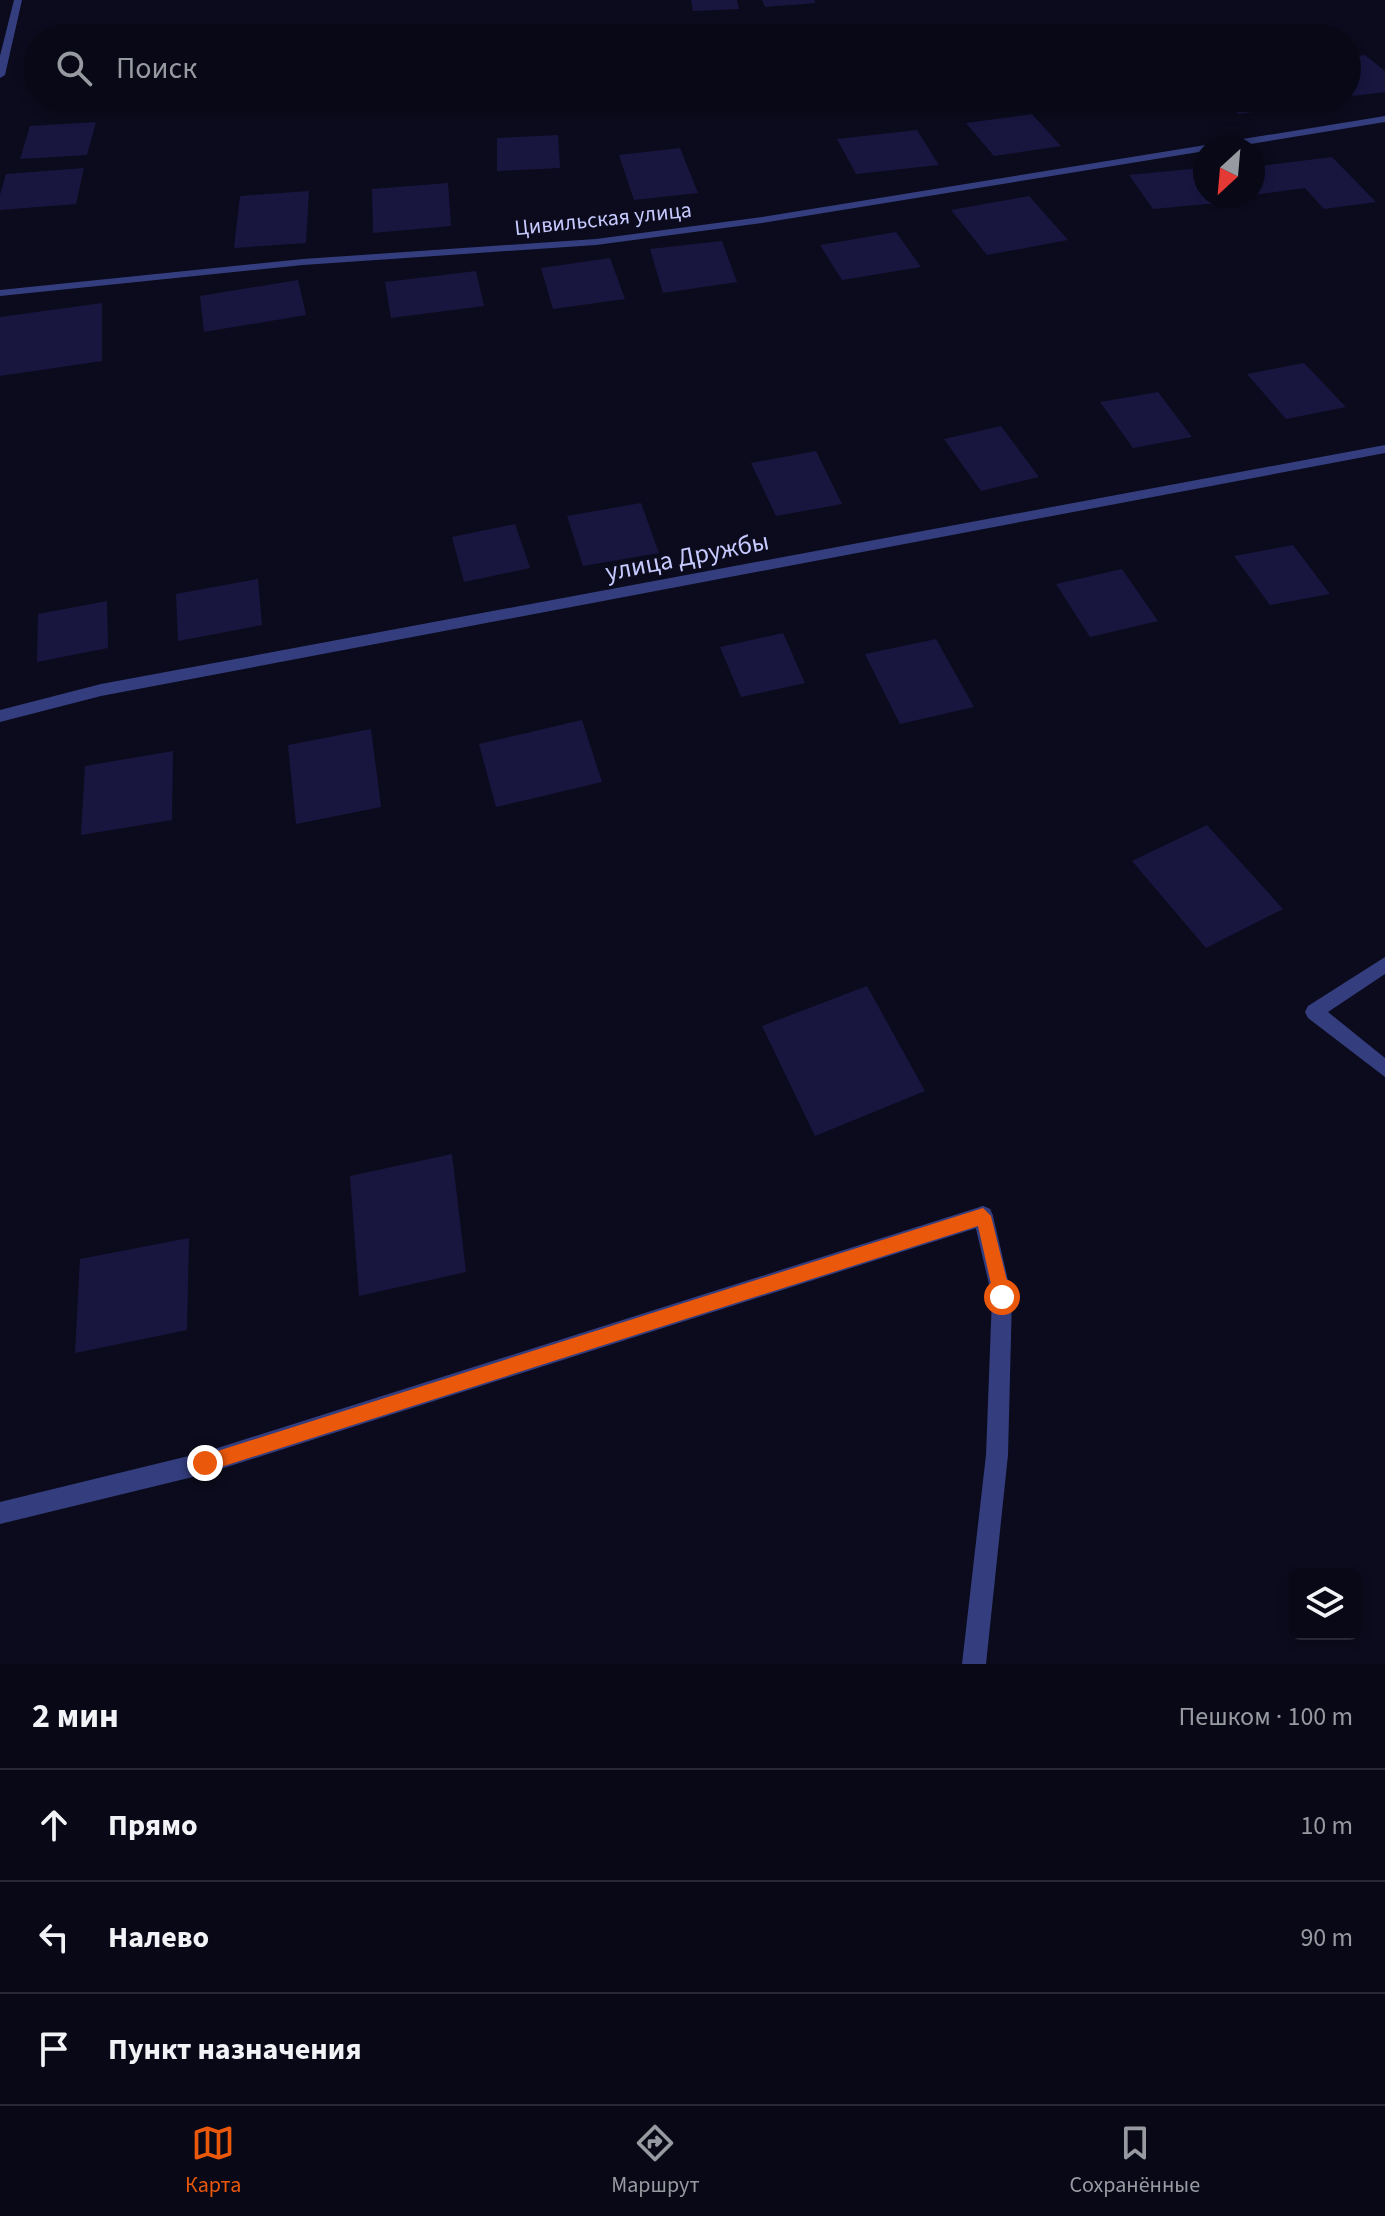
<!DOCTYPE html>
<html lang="ru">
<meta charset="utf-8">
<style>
body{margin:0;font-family:"Source Sans 3",sans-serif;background:#11111f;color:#f1f3f6}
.controls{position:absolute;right:24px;bottom:24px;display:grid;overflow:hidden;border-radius:12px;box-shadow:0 4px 12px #0003}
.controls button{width:72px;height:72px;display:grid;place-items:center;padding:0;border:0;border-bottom:2px solid #292935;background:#080816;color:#f1f3f6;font:40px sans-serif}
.compass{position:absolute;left:1193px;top:136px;width:72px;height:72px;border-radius:50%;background:#080816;box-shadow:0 4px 12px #0003;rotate:206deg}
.stop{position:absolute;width:24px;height:24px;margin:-18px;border:6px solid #ea580c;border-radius:50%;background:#fff}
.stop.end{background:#ea580c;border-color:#fff;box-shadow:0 2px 8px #0008}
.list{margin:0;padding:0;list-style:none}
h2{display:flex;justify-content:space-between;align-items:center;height:104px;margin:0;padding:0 32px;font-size:34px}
h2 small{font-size:26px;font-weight:400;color:#989aa1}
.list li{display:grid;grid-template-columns:52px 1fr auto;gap:24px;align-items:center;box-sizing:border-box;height:112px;padding:0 32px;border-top:2px solid #292935}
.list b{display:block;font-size:30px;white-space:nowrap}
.list em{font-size:26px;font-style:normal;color:#989aa1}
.icon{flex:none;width:44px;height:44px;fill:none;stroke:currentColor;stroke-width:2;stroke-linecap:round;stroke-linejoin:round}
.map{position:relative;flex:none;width:1385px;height:1664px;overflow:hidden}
.search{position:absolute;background:#080816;box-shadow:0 4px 12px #0003;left:24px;right:24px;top:24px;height:88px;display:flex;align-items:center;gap:20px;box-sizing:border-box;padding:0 28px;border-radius:44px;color:#989aa1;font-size:30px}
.sheet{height:440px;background:#080816}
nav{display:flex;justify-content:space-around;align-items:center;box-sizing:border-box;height:112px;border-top:2px solid #292935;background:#080816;font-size:22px;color:#989aa1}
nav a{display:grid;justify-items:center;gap:4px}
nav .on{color:#ea580c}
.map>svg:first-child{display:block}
</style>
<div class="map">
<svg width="1385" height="1664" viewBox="0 0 1385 1664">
<rect width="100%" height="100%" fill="#0b0b1d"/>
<!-- building -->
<path fill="#18163f" d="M 691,0 L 737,0 L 739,9 L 693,11 Z
M 762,0 L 814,0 L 816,3 L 765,7 Z
M 1365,55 L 1385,71 L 1385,92 L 1353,96 L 1347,91 L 1347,57 Z
M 1223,98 L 1282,98 L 1291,107 L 1238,114 Z
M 1032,114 L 1061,146 L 994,156 L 966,123 Z
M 96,122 L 87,155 L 20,159 L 30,126 Z
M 917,130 L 939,165 L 856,174 L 837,139 Z
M 558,135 L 560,168 L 497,171 L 497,138 Z
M 680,148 L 698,193 L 634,200 L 619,155 Z
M 1332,157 L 1376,202 L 1324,209 L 1305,188 L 1253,195 L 1253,167 Z
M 84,168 L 76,204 L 0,210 L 0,195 L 6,174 Z
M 1201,168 L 1205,173 L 1205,196 L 1224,196 L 1228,202 L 1153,209 L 1129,175 Z
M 448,183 L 451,226 L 373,233 L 372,189 Z
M 309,191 L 306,243 L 234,248 L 240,196 Z
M 1029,196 L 1068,240 L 987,255 L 951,210 Z
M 896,232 L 921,267 L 842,280 L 820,245 Z
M 722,241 L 737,282 L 663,293 L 650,249 Z
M 610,258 L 625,299 L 553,309 L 541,268 Z
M 476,271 L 484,306 L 391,318 L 385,282 Z
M 298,280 L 306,315 L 204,332 L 200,296 Z
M 102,303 L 102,361 L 0,376 L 0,317 Z
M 1304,363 L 1346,407 L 1286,419 L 1247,374 Z
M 1158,392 L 1192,437 L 1133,448 L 1100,402 Z
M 1001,426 L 1039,477 L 981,491 L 944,439 Z
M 816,451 L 842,504 L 776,516 L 751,463 Z
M 641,503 L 659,553 L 583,566 L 567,516 Z
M 515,524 L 530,568 L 464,582 L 452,537 Z
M 1293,545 L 1330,594 L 1270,605 L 1234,556 Z
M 1122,569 L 1158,621 L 1090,637 L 1056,584 Z
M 258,579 L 262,625 L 178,641 L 176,594 Z
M 107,601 L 108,648 L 37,662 L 38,614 Z
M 783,633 L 805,683 L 741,697 L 720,647 Z
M 936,639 L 974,707 L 900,724 L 865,654 Z
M 582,720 L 602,782 L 496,807 L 479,744 Z
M 371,729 L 381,807 L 296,824 L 288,745 Z
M 173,751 L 172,820 L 81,835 L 85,766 Z
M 1207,825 L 1283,909 L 1206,948 L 1132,861 Z
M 867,986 L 925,1091 L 815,1136 L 762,1026 Z
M 452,1154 L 466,1272 L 359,1296 L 350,1176 Z
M 189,1238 L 187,1330 L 75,1353 L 80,1259 Z"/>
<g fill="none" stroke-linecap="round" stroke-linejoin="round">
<!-- lane -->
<path fill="#343e7e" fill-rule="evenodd" d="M 14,0 L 22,0 L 5,75 L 0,78 L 0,56 Z
M 983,1206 L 990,1209 L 993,1216 L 1012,1297 L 1008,1455 L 986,1664 L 962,1664 L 986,1455 L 992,1297 L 973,1216 L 976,1209 Z"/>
<!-- street -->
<path fill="#343e7e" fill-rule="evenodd" d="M 1385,116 L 1385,122 L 1226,148 L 1205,148 L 1205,151 L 762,223 L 596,245 L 303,265 L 0,296 L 0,290 L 303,259 L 596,239 L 762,217 Z
M 1385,445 L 1385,453 L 101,696 L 0,722 L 0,710 L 101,684 Z
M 1385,957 L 1385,974 L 1328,1012 L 1385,1058 L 1385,1077 L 1308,1018 L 1305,1012 L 1308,1006 Z
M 983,1206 L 990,1209 L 993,1216 L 990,1223 L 983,1226 L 205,1474 L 0,1524 L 0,1502 L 205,1452 Z"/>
</g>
<!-- route -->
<path fill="#ea580c" d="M 983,1208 L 991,1216 L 1011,1297 L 1002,1305 L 994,1297 L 978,1226 L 205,1472 L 198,1470 L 196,1463 L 198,1457 L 205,1455 Z"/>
<g text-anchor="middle" stroke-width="7" stroke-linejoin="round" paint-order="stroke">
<!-- far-street labels -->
<g font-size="22" fill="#c7caff" stroke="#0b0b1d">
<text transform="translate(603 218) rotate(-6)" y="8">Цивильская улица</text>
</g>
<!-- street labels -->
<g font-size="26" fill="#c7caff" stroke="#0b0b1d">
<text transform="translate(687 556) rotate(-11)" y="9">улица Дружбы</text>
</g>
</g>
</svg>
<div class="controls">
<button><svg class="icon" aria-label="layers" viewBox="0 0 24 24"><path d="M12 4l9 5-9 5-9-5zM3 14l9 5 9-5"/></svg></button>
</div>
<svg class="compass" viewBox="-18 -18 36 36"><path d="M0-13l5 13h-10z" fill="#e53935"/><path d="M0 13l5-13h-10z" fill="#989aa1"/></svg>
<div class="stop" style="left:1002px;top:1297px"></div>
<div class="stop end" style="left:205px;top:1463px"></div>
<div class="search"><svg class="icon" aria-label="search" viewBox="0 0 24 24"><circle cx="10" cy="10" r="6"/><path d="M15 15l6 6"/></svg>Поиск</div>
</div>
<section class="sheet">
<h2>2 мин<small>Пешком · 100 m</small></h2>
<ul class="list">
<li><svg class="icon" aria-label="ahead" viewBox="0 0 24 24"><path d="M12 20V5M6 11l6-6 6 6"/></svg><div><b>Прямо</b></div><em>10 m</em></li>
<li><svg class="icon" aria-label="left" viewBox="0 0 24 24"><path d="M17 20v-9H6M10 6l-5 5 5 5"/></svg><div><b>Налево</b></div><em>90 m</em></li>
<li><svg class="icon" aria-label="arrive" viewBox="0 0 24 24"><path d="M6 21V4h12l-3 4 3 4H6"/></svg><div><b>Пункт назначения</b></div></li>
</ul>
</section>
<nav>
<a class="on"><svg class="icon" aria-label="map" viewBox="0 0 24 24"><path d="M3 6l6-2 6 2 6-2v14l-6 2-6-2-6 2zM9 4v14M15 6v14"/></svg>Карта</a>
<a><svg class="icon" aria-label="directions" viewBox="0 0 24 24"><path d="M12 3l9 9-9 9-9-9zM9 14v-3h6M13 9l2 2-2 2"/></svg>Маршрут</a>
<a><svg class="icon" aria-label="saved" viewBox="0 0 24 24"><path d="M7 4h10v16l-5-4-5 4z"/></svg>Сохранённые</a>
</nav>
